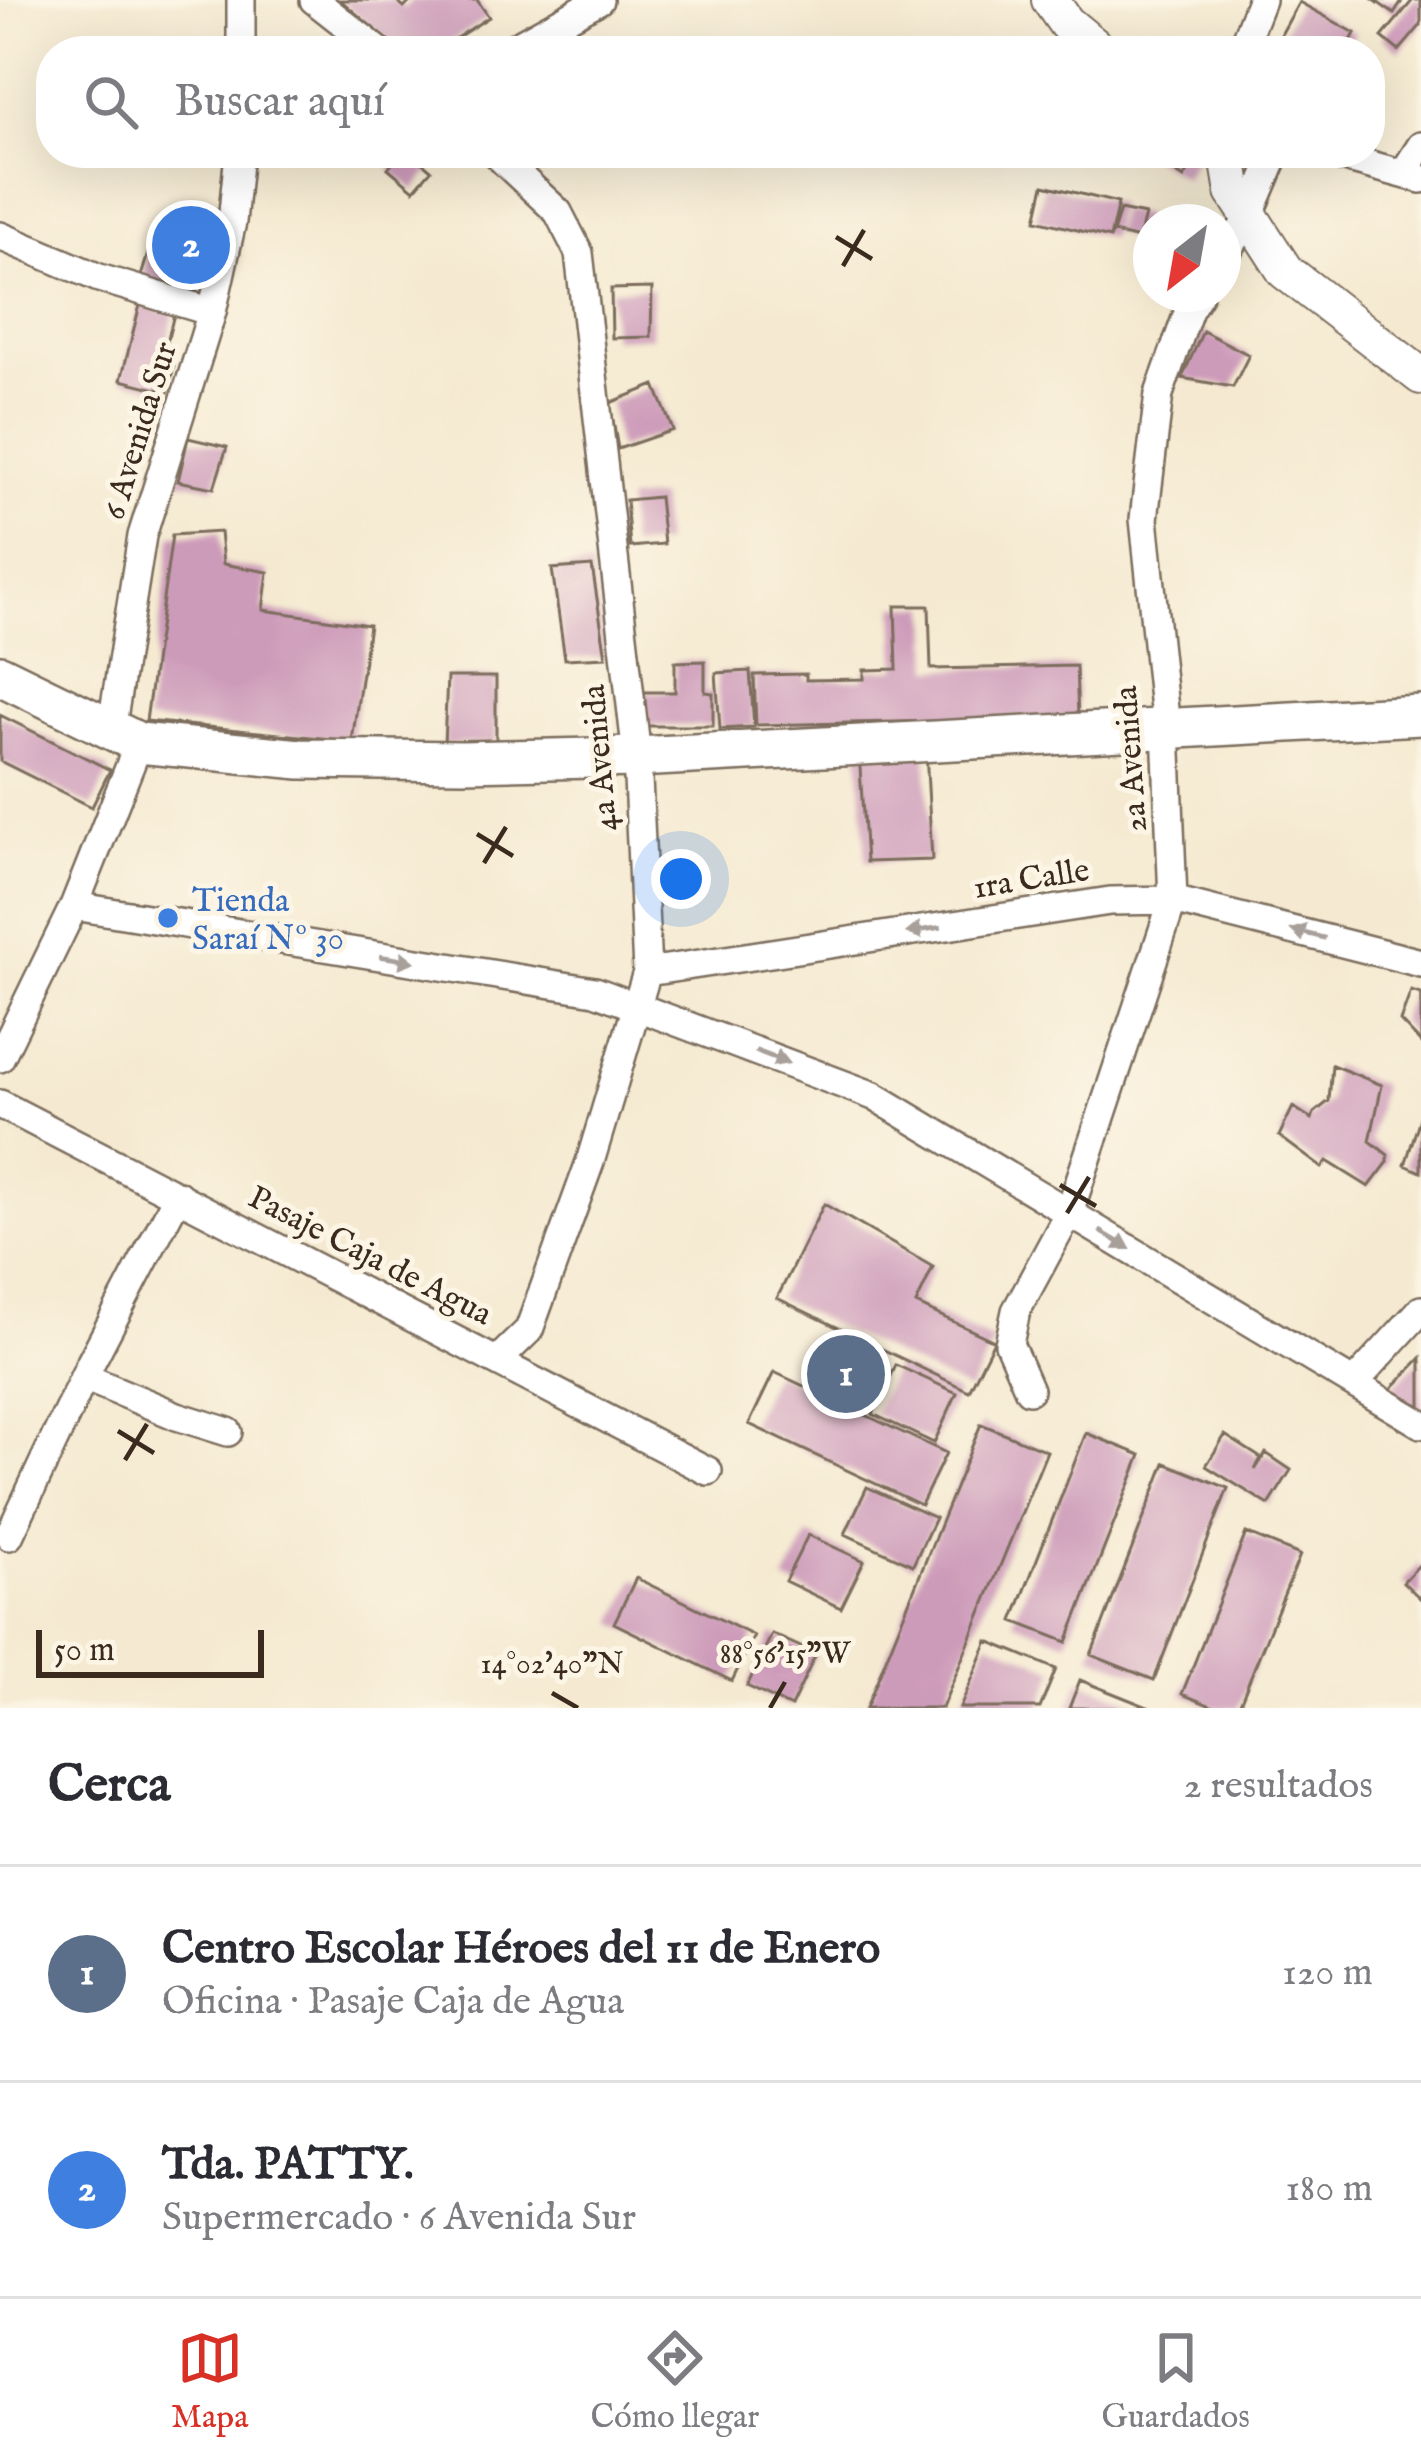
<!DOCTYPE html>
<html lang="es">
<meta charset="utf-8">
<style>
body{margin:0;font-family:"IM FELL English",serif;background:#f7f7f7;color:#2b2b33}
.compass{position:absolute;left:1133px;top:204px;width:108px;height:108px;border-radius:50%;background:#fff;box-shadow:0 12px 48px #0002;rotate:211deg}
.scale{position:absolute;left:36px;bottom:30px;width:228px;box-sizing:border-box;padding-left:12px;border:6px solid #3b2a1e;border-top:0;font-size:33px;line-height:42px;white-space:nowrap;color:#3b2a1e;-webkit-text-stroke:9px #fcf5e5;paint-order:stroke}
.you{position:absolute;left:681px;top:879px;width:42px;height:42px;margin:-30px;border:9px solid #fff;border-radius:50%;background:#1a73e8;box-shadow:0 0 0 18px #1a73e833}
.badge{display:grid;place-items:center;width:78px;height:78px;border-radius:50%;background:#d93025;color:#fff;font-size:39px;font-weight:700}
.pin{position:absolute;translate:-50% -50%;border:6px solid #fff;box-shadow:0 3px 12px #0006}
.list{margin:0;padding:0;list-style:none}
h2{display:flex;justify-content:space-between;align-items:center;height:156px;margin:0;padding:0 48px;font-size:51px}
h2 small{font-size:39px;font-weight:400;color:#7c7c81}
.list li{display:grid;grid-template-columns:78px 1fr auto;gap:36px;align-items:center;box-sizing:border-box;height:216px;padding:0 48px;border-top:3px solid #e1e1e2}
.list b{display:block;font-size:45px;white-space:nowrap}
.list p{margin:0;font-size:39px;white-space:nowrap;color:#7c7c81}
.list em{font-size:39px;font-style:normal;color:#7c7c81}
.icon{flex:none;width:66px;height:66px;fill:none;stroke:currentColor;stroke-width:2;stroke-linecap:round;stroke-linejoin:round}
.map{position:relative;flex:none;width:1421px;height:1708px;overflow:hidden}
.search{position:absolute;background:#fff;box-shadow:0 12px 48px #0002;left:36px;right:36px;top:36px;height:132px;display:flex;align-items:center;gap:30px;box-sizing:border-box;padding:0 42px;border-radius:48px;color:#7c7c81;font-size:45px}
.sheet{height:588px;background:#fff}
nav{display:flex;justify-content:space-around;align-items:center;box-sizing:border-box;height:168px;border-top:3px solid #e1e1e2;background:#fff;font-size:33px;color:#7c7c81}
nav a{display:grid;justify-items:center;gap:6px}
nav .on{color:#d93025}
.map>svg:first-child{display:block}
</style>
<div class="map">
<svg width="1421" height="1708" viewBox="0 0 1421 1708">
<rect width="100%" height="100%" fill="#fcf5e5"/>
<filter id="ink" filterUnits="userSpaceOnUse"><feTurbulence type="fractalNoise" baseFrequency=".00833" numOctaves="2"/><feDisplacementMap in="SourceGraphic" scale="24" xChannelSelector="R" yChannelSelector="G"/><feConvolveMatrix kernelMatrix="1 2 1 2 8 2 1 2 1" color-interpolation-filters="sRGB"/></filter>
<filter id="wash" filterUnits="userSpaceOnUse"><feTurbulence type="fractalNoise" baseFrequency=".004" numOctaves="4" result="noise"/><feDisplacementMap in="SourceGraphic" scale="48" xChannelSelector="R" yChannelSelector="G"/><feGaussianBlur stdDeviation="2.7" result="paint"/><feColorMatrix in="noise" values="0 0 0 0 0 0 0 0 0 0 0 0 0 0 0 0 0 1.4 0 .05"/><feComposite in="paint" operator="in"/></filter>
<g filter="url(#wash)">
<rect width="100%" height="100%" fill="#f5ead1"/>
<g id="blocks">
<!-- building -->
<path fill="#cd9bba" d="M 340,0 L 395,0 L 404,8 L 412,0 L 477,0 L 489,17 L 436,51 L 400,51 Z
M 1374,0 L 1403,0 L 1394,14 Z
M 1413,0 L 1421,0 L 1421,25 L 1399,51 L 1382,37 Z
M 1299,2 L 1355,33 L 1346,51 L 1272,51 Z
M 400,153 L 411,153 L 431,170 L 414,190 L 388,168 Z
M 1154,153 L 1199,153 L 1184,178 L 1151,157 Z
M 1044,185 L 1118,203 L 1110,238 L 1036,220 Z
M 1120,210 L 1145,215 L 1139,239 L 1113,233 Z
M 149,250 L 203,263 L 195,295 L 140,280 Z
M 652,288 L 651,337 L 612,338 L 611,289 Z
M 140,305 L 174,314 L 162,362 L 174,365 L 168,392 L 121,380 Z
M 1203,331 L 1249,355 L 1233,387 L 1182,378 Z
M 655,385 L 673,430 L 618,449 L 610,403 Z
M 188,438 L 227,447 L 214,488 L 178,481 Z
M 659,497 L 664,544 L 630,547 L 626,500 Z
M 220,532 L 223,564 L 268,572 L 263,610 L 369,625 L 352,741 L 146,721 L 172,535 Z
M 592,566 L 606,657 L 565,659 L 552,569 Z
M 895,606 L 929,606 L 931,669 L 1076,666 L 1078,718 L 756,725 L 754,675 L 806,674 L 806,680 L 864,679 L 864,670 L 897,669 Z
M 705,661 L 705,692 L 713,693 L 713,726 L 644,726 L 644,692 L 675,692 L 675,662 Z
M 750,671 L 754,727 L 720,729 L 716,673 Z
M 447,677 L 496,677 L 496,742 L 444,745 Z
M 0,715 L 110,770 L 92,807 L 0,761 Z
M 926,751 L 932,860 L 866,862 L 859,752 Z
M 1411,991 L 1421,994 L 1421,1043 L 1400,1021 Z
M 1332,1065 L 1382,1085 L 1370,1141 L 1388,1155 L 1388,1162 L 1369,1187 L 1327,1161 L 1322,1168 L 1279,1136 L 1293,1107 L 1312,1119 L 1314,1113 L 1329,1101 Z
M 1420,1118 L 1421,1118 L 1421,1172 L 1405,1165 Z
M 824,1204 L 933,1267 L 916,1304 L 994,1341 L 969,1391 L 777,1298 Z
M 1421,1358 L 1421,1416 L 1389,1391 Z
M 896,1365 L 957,1393 L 934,1443 L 873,1414 Z
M 774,1372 L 946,1453 L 921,1505 L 749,1424 Z
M 981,1424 L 1047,1451 L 942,1708 L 866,1708 Z
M 1086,1433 L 1141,1455 L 1067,1642 L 1013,1621 Z
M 1225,1435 L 1261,1458 L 1255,1470 L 1266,1453 L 1291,1470 L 1269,1505 L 1206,1466 Z
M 1165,1463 L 1228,1488 L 1154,1680 L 1091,1655 Z
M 867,1487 L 935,1518 L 913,1565 L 845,1534 Z
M 1246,1533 L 1300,1555 L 1238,1708 L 1216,1708 L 1182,1694 Z
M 808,1535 L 864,1561 L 841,1608 L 785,1581 Z
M 1421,1563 L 1421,1599 L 1403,1582 Z
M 636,1578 L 754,1636 L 732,1681 L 614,1623 Z
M 772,1634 L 816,1654 L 791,1707 L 747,1686 Z
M 988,1641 L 1056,1669 L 1040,1708 L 960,1708 Z
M 1080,1680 L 1150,1708 L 1069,1708 Z"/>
</g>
</g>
<g filter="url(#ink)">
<use href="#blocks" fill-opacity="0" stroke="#7c6d5d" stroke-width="3"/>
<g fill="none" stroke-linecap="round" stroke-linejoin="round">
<!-- minor casing -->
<g stroke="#7c6d5d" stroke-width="32">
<path id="minor" d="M 241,0 L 241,51
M 314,0 L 379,51
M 507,51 L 599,0
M 1241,51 L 1261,0
M 495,153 L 558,212 L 579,253 L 637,757 L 647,972 L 590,1162 L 529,1330 L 498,1360
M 1327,153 L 1421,179
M 1403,174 L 1421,146
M 0,236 L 99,278 L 212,312
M 1223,258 L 1248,219 L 1276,153
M 111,731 L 142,536 L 212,312 L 232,222 L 239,153
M 74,906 L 595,991 L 874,1096 L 1421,1424
M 647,972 L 1110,901 L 1173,900 L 1421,963
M 0,1058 L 74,906 L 139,743
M 0,1104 L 708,1471
M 84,1377 L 177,1416 L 228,1432
M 1354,1383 L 1421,1310
M 1029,1390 L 1009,1344 L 1016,1311 L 1069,1213 L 1173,900 L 1166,728 L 1144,519 L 1159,394 L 1189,310 L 1199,294
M 9,1536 L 91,1362 L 178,1195"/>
</g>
<!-- tertiary casing -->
<g stroke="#7c6d5d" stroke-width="40">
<path id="tertiary" d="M 1050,0 L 1066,23 L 1100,51
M 1224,153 L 1229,162 L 1234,192 L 1285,271 L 1421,376"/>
</g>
<!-- secondary casing -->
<g stroke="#7c6d5d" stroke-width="44">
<path id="secondary" d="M 0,675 L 139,743 L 300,759 L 463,761 L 637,757 L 1421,715"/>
</g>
<!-- minor -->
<use href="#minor" stroke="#fff" stroke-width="27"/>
<!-- tertiary -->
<use href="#tertiary" stroke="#fff" stroke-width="36"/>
<!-- secondary -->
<use href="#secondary" stroke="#fff" stroke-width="39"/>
</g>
<!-- one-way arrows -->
<defs><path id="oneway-solid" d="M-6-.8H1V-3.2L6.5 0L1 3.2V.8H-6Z" transform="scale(3)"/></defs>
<g fill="#a79f9a">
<use href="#oneway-solid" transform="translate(924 930) rotate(171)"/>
<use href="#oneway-solid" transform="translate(1308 934) rotate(-166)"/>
<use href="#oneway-solid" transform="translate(397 959) rotate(9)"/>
<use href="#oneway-solid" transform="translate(772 1057) rotate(21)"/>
<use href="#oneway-solid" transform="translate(1115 1240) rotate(31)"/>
</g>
</g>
<!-- ticks -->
<path fill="none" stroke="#3b2a1e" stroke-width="4.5" d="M 836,237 L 872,259M 843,266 L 864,230M 477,834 L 513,856M 484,863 L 506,827M 1060,1185 L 1096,1206M 1067,1213 L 1089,1177M 118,1431 L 154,1453M 125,1460 L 147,1424M 552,1693 L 578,1708M 770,1708 L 785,1682"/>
<!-- markers -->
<circle fill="#3f7fe0" stroke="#fcf5e5" stroke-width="4.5" cx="168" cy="918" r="12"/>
<g text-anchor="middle" stroke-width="10" stroke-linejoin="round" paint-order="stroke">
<!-- street labels -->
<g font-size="33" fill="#3b2a1e" stroke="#fcf5e5">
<text transform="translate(138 430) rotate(-73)" y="12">6 Avenida Sur</text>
<text transform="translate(598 758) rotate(-95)" y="12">4a Avenida</text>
<text transform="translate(1129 759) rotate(-94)" y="12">2a Avenida</text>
<text transform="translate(1031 877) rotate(-9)" y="12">1ra Calle</text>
<text transform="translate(371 1254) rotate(27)" y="12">Pasaje Caja de Agua</text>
</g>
<!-- shop labels -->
<g font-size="33" fill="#366cbe" stroke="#fcf5e5" text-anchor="start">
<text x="192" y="911">Tienda<tspan x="192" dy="38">Saraí Nº 30</tspan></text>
</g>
</g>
<g font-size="30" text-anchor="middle" fill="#3b2a1e" stroke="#fcf5e5" stroke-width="10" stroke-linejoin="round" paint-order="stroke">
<text x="785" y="1663">88°56'15"W</text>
<text x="552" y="1673">14°02'40"N</text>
</g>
</svg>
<svg class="compass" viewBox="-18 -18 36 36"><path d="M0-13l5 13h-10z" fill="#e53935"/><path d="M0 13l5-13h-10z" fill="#7c7c81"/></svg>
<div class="scale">50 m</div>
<div class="you"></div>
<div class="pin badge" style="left:846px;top:1374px;background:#5c6f8a">1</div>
<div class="pin badge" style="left:191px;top:245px;background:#3f7fe0">2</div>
<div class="search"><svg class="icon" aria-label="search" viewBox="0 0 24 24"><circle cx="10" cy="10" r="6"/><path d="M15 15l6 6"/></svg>Buscar aquí</div>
</div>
<section class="sheet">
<h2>Cerca<small>2 resultados</small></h2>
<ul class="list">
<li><span class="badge" style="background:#5c6f8a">1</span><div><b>Centro Escolar Héroes del 11 de Enero</b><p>Oficina · Pasaje Caja de Agua</p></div><em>120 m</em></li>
<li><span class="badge" style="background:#3f7fe0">2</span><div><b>Tda. PATTY.</b><p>Supermercado · 6 Avenida Sur</p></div><em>180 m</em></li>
</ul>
</section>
<nav>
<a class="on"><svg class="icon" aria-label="map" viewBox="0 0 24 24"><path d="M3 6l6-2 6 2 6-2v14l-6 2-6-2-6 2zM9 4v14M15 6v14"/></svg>Mapa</a>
<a><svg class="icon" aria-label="directions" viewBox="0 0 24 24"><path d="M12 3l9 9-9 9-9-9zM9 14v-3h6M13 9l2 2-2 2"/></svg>Cómo llegar</a>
<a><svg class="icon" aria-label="saved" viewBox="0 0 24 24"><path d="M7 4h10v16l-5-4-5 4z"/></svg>Guardados</a>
</nav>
